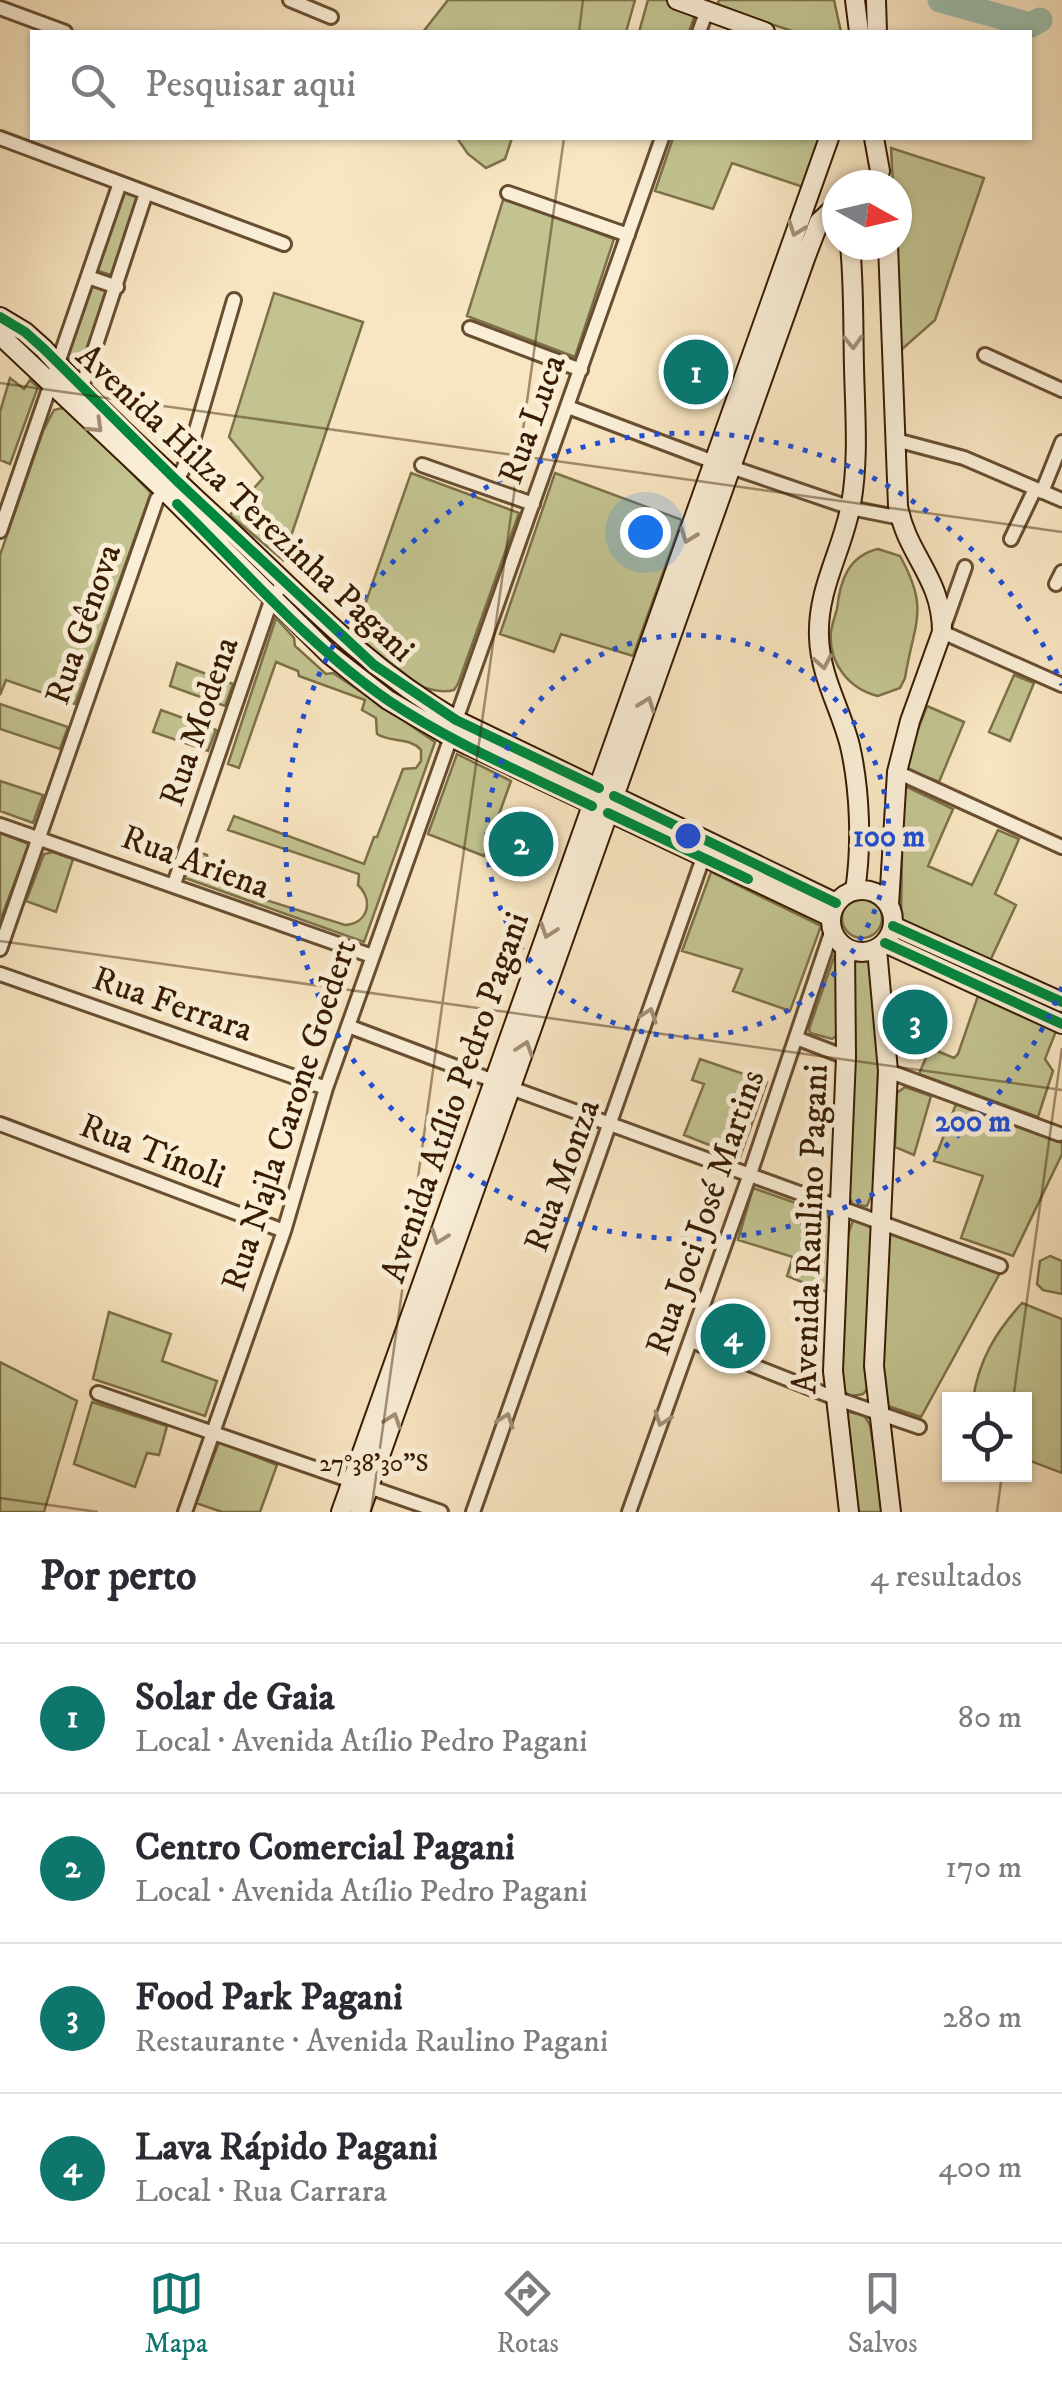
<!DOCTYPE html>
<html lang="pt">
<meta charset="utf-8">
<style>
body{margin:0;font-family:"IM FELL DW Pica",serif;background:#f7f7f7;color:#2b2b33}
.controls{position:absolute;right:30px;bottom:30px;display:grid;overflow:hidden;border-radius:0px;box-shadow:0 2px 8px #0004}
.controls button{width:90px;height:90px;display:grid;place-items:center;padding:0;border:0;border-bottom:2px solid #e1e1e2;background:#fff;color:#2b2b33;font:50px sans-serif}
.compass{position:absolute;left:822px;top:170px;width:90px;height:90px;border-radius:50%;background:#fff;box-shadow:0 2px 8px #0004;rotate:98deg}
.you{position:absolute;left:645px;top:532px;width:35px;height:35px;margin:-25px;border:8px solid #fff;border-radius:50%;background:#1a73e8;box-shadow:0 0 0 15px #1a73e833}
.badge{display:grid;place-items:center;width:65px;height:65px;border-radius:50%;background:#0f766e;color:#fff;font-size:32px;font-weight:700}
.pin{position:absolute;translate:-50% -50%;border:5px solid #fff;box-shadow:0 2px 10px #0006}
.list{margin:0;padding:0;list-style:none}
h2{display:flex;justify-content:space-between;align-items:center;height:130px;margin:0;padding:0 40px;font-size:42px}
h2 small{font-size:32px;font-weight:400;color:#7c7c81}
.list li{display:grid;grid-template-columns:65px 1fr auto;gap:30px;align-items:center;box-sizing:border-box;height:150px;padding:0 40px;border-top:2px solid #e1e1e2}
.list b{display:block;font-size:38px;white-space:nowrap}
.list p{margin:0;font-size:32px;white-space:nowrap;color:#7c7c81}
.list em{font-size:32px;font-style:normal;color:#7c7c81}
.icon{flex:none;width:55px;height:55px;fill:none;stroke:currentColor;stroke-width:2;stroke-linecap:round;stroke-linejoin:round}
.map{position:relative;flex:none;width:1062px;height:1512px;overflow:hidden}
.search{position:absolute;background:#fff;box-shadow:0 2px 8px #0004;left:30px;right:30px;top:30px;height:110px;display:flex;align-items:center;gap:25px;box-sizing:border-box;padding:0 35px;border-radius:0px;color:#7c7c81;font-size:38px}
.sheet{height:730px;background:#fff}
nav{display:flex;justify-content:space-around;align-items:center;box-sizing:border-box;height:140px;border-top:2px solid #e1e1e2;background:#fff;font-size:28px;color:#7c7c81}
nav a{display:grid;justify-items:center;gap:5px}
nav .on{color:#0f766e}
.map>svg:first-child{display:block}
</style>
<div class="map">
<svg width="1062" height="1512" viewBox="0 0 1062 1512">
<rect width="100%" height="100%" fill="#f8e5c1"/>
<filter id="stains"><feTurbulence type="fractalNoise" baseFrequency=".002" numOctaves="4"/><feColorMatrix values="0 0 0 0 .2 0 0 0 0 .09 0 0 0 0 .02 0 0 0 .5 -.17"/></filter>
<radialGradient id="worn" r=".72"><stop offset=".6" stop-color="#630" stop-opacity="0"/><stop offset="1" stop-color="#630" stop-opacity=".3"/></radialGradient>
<!-- green -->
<path fill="#c2c390" stroke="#7d7048" stroke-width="2.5" d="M 448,0 L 635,0 L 626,32 L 423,32 Z
M 648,0 L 700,0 L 689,32 L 639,32 Z
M 719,0 L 834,0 L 841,32 L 795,32 L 717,6 Z
M 457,138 L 512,138 L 505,159 L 486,168 L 468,154 Z
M 673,138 L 821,138 L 803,187 L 732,163 L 713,209 L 655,191 Z
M 891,148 L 984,178 L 935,320 L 901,350 L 896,245 L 897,185 L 893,185 Z
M 121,190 L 140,196 L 114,276 L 95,270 Z
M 504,197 L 614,239 L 575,357 L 467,316 Z
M 90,284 L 109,291 L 83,370 L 66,356 Z
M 274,293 L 363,322 L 283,560 L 230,515 L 263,478 L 229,437 Z
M 10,378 L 24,389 L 30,380 L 38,387 L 10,464 L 0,460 L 0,412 Z
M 62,408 L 69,409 L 151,493 L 75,704 L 6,680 L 0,695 L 0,555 L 43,431 L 54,410 Z
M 411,473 L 519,513 L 458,684 L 454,690 C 419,699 380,659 353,639 Z
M 555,473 L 682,520 L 633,656 L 561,634 L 554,652 L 500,634 Z
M 878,549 L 900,556 C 930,610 914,622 905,678 L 900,688 L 878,696 C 849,689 828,663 831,632 C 832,624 835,616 837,609 C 840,581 848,556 878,549 Z
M 276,618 L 294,638 L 295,646 L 326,674 L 333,673 L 435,742 L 364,942 L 185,878 L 196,851 L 207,855 C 208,872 214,879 228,888 L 345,925 C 368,923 374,901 358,885 L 359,874 L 228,830 L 234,816 L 364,864 L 374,837 L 377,837 L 403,769 L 416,768 L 421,761 L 421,750 C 410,737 391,743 377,734 L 376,718 L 362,710 L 365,700 L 299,676 L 298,671 L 276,662 L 239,768 L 228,764 Z
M 177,663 L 233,684 L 225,706 L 170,686 Z
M 1014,675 L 1034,683 L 1010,741 L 989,732 Z
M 0,704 L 68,727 L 60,749 L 0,729 Z
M 927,706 L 964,722 L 939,782 L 903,768 Z
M 161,710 L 216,730 L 208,751 L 153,732 Z
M 457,754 L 511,781 L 484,856 L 428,834 Z
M 0,781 L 43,795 L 33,823 L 0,811 Z
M 903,785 L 953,809 L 928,866 L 972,885 L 998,830 L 1019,839 L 995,894 L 1016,905 L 990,961 L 901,920 Z
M 0,833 L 29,844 L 0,921 Z
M 53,852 L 73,859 L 56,912 L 26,901 L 44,854 Z
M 711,872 L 821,926 L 790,1011 L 733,991 L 742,969 L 682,951 Z
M842 918a20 20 0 1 1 40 0a20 20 0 1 1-40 0Z
M 834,957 L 839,963 L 838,1035 L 832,1039 L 810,1033 L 809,1029 Z
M 864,960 L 869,963 L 879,1040 L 875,1186 L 867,1206 L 853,1205 L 849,1196 L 854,962 Z
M 978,996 L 1056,1031 L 1045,1059 L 1053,1071 L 1038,1117 L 919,1074 L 930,1048 L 954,1058 L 958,1054 Z
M 700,1059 L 767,1082 L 740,1157 L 684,1135 L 704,1084 L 692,1080 Z
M 905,1087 L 931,1096 L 914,1155 L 895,1147 L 897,1093 Z
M 956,1104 L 1062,1143 L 1062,1154 L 1013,1256 L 961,1238 L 983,1176 L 934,1161 Z
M 753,1188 L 827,1214 L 830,1221 L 829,1293 L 787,1276 L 793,1257 L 738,1240 Z
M 853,1220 L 871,1225 L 872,1230 L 868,1388 L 863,1394 L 852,1396 L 845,1393 L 840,1382 L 846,1241 Z
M 885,1232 L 1000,1273 L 921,1417 L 879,1403 Z
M 1050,1256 L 1062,1261 L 1062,1294 L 1043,1290 L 1037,1284 L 1040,1261 Z
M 1022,1303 L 1062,1319 L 1062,1473 L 1025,1459 L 1024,1400 L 973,1399 C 979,1360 995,1333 1022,1303 Z
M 109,1312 L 171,1334 L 162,1361 L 217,1381 L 205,1416 L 93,1379 Z
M 0,1362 L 77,1401 L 44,1512 L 0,1512 Z
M 92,1402 L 167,1426 L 159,1455 L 147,1453 L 135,1487 L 74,1464 Z
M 844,1411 L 864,1415 L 870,1425 L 884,1512 L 857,1512 Z
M 219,1442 L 277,1465 L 260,1512 L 222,1512 L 196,1503 Z"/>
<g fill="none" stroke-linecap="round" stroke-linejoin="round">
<!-- river -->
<path stroke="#9ec0ae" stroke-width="25" d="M 940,0 L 1031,25 L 1040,20"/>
<!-- minor casing -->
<g stroke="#684e31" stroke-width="18">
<path id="minor" d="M 290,0 L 331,17
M 0,8 L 65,32
M 699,32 L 706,13
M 0,138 L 284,244
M 508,193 L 628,235
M 88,277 L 117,287
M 470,328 L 581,370
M 985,355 L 1062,390
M 82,387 L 146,193
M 568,407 L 714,462
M 896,440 L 964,458 L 1062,500
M 422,465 L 533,504
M 731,467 L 851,508 L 901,518
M 1042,492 L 1062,442
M 0,531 L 120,183
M 1011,539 L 1035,489
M 965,567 L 942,632 L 1062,685
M 1056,584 L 1062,572
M 456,720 L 662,138
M 897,772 L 1062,847
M 0,825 L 372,956
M 174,884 L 272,598 L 285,582
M 0,949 L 157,499 L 177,481 L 187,461 L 234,300
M 0,974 L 326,1088
M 348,1026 L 494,1081
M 796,1038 L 846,1057
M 888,1071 L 1059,1134
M 511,1088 L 1000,1266
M 0,1124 L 284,1231
M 691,1341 L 835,1398 L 919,1427
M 98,1393 L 441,1512
M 185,1512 L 284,1231 L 326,1088 L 451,737
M 473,1512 L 703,858
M 629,1512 L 750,1174 L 832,930"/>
</g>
<!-- secondary casing -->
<g stroke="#381c01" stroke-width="22">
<path id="secondary" d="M 677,0 L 765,32
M 855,0 L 859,32
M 876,0 L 877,32
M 874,185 L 880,171 L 874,138
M 850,245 C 854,285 853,327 854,367 C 855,413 859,459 851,504 C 843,550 817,588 819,637 C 820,676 841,709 850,746 C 860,790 862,846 855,891
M 888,245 L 898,506 C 907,556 942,577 942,632 L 910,721 L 897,772 L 889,905
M 0,317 L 25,332 L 44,349 C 103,415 171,475 235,535 C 308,604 369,669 456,720 L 836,903
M 0,335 L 164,490 L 329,654 L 388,700 L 451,737 L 831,917
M831 921a31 31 0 1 1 62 0a31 31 0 1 1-62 0Z
M 893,926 L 1062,1002
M 885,943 L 1062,1024
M 845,947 L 846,1057 L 833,1371 L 849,1512
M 877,949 L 888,1071 L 874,1366 L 891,1512
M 341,1512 L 829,138
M 360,1512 L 806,256 L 819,222 L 837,205"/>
</g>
<!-- minor -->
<use href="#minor" stroke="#faeed7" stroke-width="12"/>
<!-- secondary -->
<use href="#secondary" stroke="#faeed7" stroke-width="18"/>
<!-- cycleway casing -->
<g stroke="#faeed7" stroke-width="16">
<path id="cycleway" d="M 0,317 L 25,332 L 44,349 L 177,481 L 374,665 L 456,720 L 599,788
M 177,504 C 245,571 310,647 389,701 C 452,743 524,773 592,806
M 614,796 L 836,903
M 608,813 L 748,879
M 893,926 L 1062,1002
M 885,943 L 1062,1024"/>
</g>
<!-- cycleway -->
<use href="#cycleway" stroke="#00873e" stroke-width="10"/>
</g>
<!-- one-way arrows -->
<defs><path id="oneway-chevron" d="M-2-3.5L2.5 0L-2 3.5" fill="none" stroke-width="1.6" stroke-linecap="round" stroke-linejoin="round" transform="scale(2.5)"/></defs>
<g stroke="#a39077">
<use href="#oneway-chevron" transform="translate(796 229) rotate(110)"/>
<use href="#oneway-chevron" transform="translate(853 342) rotate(88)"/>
<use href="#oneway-chevron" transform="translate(96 426) rotate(44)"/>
<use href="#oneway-chevron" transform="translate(688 536) rotate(110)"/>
<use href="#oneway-chevron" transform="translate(823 662) rotate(79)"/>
<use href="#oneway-chevron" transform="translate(647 704) rotate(-70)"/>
<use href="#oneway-chevron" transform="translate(548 931) rotate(109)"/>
<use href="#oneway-chevron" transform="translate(649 1015) rotate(-71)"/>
<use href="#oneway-chevron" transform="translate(525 1048) rotate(-71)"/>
<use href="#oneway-chevron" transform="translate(439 1237) rotate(110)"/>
<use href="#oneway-chevron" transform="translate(662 1419) rotate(110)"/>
<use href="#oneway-chevron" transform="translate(393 1420) rotate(-71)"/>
<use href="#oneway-chevron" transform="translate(506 1420) rotate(-70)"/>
</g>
<!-- ticks -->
<path fill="none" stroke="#381c01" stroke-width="2.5" stroke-opacity="0.45" d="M 579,32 L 583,0M 0,383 L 1062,532M 0,941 L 1062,1090M 1013,1400 L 1062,1048M 0,1498 L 98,1512M 371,1512 L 564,138M 997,1512 L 1002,1474"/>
<!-- distance rings -->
<g fill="none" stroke="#1d4ed8" stroke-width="5" stroke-dasharray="5 10">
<circle cx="688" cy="836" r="201"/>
<path d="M1062 987A403 403 0 1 1 1062 685"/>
</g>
<g text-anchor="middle" stroke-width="10" stroke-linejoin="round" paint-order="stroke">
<!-- street labels -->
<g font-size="35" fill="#381c01" stroke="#faeed7">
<text transform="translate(531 419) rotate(-70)" y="12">Rua Luca</text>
<text transform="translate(246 502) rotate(43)" y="12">Avenida Hilza Terezinha Pagani</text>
<text transform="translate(82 624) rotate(-71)" y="12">Rua Gênova</text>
<text transform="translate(198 721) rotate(-71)" y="12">Rua Modena</text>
<text transform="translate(196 861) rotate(20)" y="12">Rua Ariena</text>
<text transform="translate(173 1003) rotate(19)" y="12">Rua Ferrara</text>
<text transform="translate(454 1097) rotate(-71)" y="12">Avenida Atílio Pedro Pagani</text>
<text transform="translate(288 1115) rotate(-72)" y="12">Rua Najla Carone Goedert</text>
<text transform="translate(153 1150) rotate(21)" y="12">Rua Tínoli</text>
<text transform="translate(561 1175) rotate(-70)" y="12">Rua Monza</text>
<text transform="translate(704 1212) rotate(-71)" y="12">Rua Joci José Martins</text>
<text transform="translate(809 1229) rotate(-88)" y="12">Avenida Raulino Pagani</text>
</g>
</g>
<g font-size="25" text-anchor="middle" fill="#381c01" stroke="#faeed7" stroke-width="10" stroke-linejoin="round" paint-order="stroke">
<text x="374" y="1471">27°38'30"S</text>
</g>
<circle cx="688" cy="836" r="15" fill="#1d4ed8" stroke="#faeed7" stroke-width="5"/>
<g font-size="30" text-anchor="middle" font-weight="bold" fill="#1d4ed8" stroke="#faeed7" stroke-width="10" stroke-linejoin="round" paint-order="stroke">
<text x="889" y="846">100 m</text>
<text x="973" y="1131">200 m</text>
</g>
<rect width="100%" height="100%" filter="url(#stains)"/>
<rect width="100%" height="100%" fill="url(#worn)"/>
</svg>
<div class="controls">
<button><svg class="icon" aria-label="locate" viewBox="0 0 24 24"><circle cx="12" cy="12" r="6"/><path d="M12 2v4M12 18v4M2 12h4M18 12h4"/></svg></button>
</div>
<svg class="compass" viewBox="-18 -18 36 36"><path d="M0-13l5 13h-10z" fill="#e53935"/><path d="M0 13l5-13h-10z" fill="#7c7c81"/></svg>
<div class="you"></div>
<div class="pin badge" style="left:696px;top:372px">1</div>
<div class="pin badge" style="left:521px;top:844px">2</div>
<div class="pin badge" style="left:915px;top:1022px">3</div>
<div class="pin badge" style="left:733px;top:1336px">4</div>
<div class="search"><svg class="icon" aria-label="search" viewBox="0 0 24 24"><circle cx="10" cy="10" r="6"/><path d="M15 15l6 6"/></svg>Pesquisar aqui</div>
</div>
<section class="sheet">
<h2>Por perto<small>4 resultados</small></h2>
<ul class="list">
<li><span class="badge">1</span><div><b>Solar de Gaia</b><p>Local · Avenida Atílio Pedro Pagani</p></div><em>80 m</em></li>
<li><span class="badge">2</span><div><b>Centro Comercial Pagani</b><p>Local · Avenida Atílio Pedro Pagani</p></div><em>170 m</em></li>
<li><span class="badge">3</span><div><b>Food Park Pagani</b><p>Restaurante · Avenida Raulino Pagani</p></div><em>280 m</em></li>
<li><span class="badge">4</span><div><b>Lava Rápido Pagani</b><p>Local · Rua Carrara</p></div><em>400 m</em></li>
</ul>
</section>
<nav>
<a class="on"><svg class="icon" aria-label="map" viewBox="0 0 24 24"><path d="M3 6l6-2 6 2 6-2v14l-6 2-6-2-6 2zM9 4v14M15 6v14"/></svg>Mapa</a>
<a><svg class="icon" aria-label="directions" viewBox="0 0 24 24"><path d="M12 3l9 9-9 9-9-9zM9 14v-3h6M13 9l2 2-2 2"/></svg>Rotas</a>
<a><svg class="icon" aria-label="saved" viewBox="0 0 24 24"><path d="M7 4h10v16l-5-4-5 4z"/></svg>Salvos</a>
</nav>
